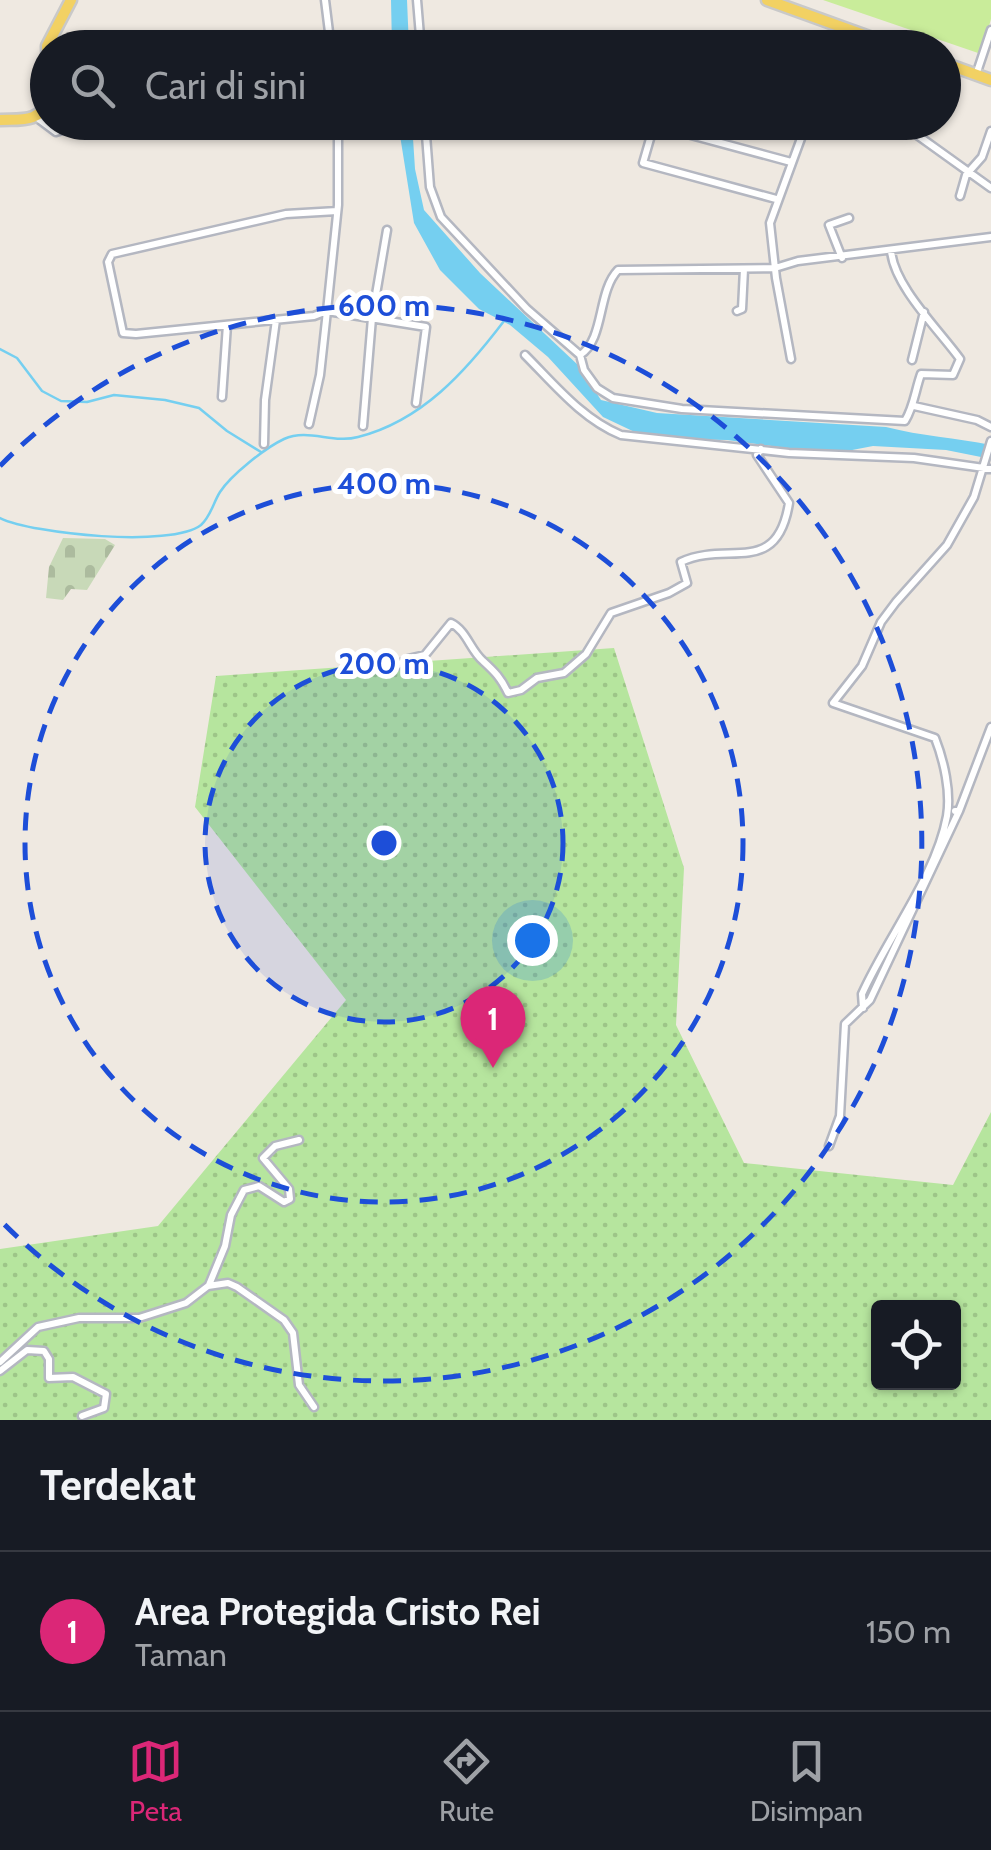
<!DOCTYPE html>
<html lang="id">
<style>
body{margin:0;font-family:Cabin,sans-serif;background:#20242c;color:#f1f3f6}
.controls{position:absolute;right:30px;bottom:30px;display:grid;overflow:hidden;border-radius:10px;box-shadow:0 2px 8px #0004}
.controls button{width:90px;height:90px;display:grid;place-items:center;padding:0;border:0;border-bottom:2px solid #363941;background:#171b24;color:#f1f3f6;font:50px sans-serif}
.you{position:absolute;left:532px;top:940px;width:35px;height:35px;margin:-25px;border:8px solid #fff;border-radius:50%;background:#1a73e8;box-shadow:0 0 0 15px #1a73e833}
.badge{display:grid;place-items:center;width:65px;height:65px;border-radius:50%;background:#db2777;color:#fff;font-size:32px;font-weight:700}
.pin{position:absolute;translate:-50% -82px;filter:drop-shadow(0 2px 5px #0008)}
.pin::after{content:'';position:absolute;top:52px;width:35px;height:30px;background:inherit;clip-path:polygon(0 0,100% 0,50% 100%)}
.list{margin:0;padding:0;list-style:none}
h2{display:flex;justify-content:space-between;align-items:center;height:130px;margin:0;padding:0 40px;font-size:42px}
h2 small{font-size:32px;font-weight:400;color:#9ea1a6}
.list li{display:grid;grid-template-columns:65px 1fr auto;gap:30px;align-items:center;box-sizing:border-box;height:160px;padding:0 40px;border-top:2px solid #363941}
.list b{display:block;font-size:38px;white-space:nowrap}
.list p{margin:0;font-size:32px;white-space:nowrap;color:#9ea1a6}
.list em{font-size:32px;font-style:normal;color:#9ea1a6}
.icon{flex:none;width:55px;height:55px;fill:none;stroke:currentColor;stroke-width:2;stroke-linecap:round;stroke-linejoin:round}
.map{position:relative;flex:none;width:991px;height:1420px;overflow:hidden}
.search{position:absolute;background:#171b24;box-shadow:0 2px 8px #0004;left:30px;right:30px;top:30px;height:110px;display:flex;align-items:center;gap:25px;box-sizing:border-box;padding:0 35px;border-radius:55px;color:#9ea1a6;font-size:38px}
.sheet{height:290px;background:#171b24}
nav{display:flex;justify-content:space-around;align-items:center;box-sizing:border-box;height:140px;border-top:2px solid #363941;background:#171b24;font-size:28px;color:#9ea1a6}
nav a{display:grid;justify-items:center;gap:5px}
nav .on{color:#db2777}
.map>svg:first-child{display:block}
</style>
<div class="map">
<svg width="991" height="1420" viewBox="0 0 991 1420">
<defs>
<pattern id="grass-dots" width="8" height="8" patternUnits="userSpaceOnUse" patternTransform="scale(2.5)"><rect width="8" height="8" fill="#b6e59e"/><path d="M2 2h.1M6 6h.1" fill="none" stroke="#9dc588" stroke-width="1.8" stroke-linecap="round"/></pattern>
<pattern id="cemetery-stones" width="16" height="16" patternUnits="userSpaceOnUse" patternTransform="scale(2.5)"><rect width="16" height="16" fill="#c8d9b8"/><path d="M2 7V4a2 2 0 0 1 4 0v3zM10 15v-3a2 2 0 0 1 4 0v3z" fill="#acbb9e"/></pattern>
</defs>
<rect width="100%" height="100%" fill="#efe9e1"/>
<!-- grass -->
<path fill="url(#grass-dots)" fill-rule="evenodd" d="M 614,648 L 684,868 L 676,1025 L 744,1163 L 953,1185 L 991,1112 L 991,1420 L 0,1420 L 0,1249 L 158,1226 L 346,1000 L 195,807 L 216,676 ZM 878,1308 L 954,1308 L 954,1382 L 878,1382 Z"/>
<!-- cemetery -->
<path fill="url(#cemetery-stones)" d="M 63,538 L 105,539 L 115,545 L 87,590 L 71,589 L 63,600 L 46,598 L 49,567 Z"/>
<!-- pitch -->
<path fill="#c9ec9a" d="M 823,0 L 991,0 L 991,19 L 981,54 Z"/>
<!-- water -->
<path fill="#75cff0" d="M 391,0 L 407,0 L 409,47 L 392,47 Z
M 398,123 L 412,123 L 415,169 L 424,210 L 480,273 L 578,365 L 601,400 L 657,413 L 886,427 C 921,436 956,438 991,445 L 991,459 L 946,450 L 873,446 L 847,451 L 810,451 L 727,440 L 675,439 L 641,435 L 603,417 L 548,357 L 510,325 L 479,309 L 440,270 L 414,223 Z"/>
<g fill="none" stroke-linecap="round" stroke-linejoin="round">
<!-- stream -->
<path stroke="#75cff0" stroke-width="2.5" d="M 0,349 L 17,358 L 42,391 L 61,401 L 87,402 L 114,395 L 165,400 L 199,408 L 227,431 L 261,452
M 0,518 C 33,534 171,548 201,525 C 211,516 213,503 220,492 C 231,475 265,448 284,439 C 308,428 333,444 358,437 C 422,421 466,371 504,321"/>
<!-- street casing -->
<g stroke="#b4b7c1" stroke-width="11">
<path id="street" d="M 325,0 L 331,48
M 417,0 L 421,48
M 833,48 L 840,27
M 976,75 L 991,30
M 36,117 L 56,132 L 82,124 L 100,130 L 137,128
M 425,122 L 430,187 L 441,217 L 527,309 L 580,355 L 584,370 L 597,388 L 613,398 L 682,409 L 905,421 C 914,406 915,391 921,374 L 953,375 L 960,359 C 939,330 893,285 891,250
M 899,122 L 991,188
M 960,196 L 966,175 L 982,157 L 991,131
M 776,199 L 643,163 L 654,125 L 791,162
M 337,211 L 286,214 L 112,254 L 108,262 L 123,333 L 136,334 L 314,316 L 327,311 L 338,205 L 338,122
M 842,258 L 829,225 L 849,218
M 737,311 L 742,309 L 744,269
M 525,355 C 554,384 582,419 621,435 L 789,453 L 914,458 L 991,469
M 580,355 C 605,339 597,292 618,270 L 775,268 L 798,261 L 991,237
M 791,359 L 776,278 L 770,223 L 807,122
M 912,360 L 924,312
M 222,397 L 227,325
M 914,406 L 977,420 L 991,427
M 309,424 L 320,375 L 327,311 L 426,327 L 416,403
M 363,426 L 372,318 L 387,230
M 264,444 L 265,400 L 276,320
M 393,668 L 408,659 L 425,655 L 451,623 C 467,631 470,650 483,661 C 495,672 501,678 508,693 L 521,690 L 537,678 L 564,673 L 586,654 L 611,613 L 669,593 L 687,583 L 681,562 C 728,540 777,578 789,503 L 757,455 L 761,449
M 955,811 L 959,811 L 991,727
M 863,1008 L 862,994 C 887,938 936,876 947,816 C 951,792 944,761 935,738 L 833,703 L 862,666 L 881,622 L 896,602 L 947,545 L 974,497 L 991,441
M 829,1146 L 840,1116 L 845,1024 L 870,1000 L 959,811
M 209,1285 L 225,1246 L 231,1215 L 244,1190 L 259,1186 L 284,1202 L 290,1199 L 289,1189 L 263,1158 L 275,1146 L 299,1140
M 0,1362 L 38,1327 L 79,1318 L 139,1318 L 186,1303 L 208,1286 L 228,1283 L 237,1287 L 284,1320 L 293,1333 L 299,1385 L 314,1407
M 0,1371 L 27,1350 L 44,1351 L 49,1359 L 49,1378 L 73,1377 L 106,1394 L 104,1408 L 82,1416"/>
</g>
<!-- primary casing -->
<g stroke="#c9c9c9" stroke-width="15">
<path id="primary" d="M 767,0 L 900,48
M 944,63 L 991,80
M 48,78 L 47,46 L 71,0
M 0,120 C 21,119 40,123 48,100"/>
</g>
<!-- street -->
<use href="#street" stroke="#fff" stroke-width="6"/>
<!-- primary -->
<use href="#primary" stroke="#f2d163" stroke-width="10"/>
</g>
<!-- distance rings -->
<circle cx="384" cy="843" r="179" fill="#1d4ed8" fill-opacity=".12"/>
<g fill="none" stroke="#1d4ed8" stroke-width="5" stroke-dasharray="18 12">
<circle cx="384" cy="843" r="179"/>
<circle cx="384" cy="843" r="359"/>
<path d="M0 466A538 538 0 1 1 0 1220"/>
</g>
<circle cx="384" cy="843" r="15" fill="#1d4ed8" stroke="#fff" stroke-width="5"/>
<g font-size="30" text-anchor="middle" font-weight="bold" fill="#1d4ed8" stroke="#fff" stroke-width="10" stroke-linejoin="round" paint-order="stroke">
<text x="384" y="316">600 m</text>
<text x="384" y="494">400 m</text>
<text x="384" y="674">200 m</text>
</g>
</svg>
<div class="controls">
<button><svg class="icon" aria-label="locate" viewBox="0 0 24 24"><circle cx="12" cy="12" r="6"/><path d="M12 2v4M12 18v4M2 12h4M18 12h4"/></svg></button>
</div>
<div class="you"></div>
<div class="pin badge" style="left:493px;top:1068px">1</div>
<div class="search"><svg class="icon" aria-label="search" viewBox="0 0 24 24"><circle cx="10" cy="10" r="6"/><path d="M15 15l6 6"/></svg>Cari di sini</div>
</div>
<section class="sheet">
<h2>Terdekat<small></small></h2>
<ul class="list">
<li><span class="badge">1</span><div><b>Area Protegida Cristo Rei</b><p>Taman</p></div><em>150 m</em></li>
</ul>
</section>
<nav>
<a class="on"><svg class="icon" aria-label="map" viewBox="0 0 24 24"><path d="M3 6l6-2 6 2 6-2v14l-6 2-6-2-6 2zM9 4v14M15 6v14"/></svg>Peta</a>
<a><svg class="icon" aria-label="directions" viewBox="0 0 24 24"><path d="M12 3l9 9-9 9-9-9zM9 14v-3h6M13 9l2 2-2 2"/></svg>Rute</a>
<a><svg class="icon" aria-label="saved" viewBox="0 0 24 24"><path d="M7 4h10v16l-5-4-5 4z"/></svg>Disimpan</a>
</nav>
